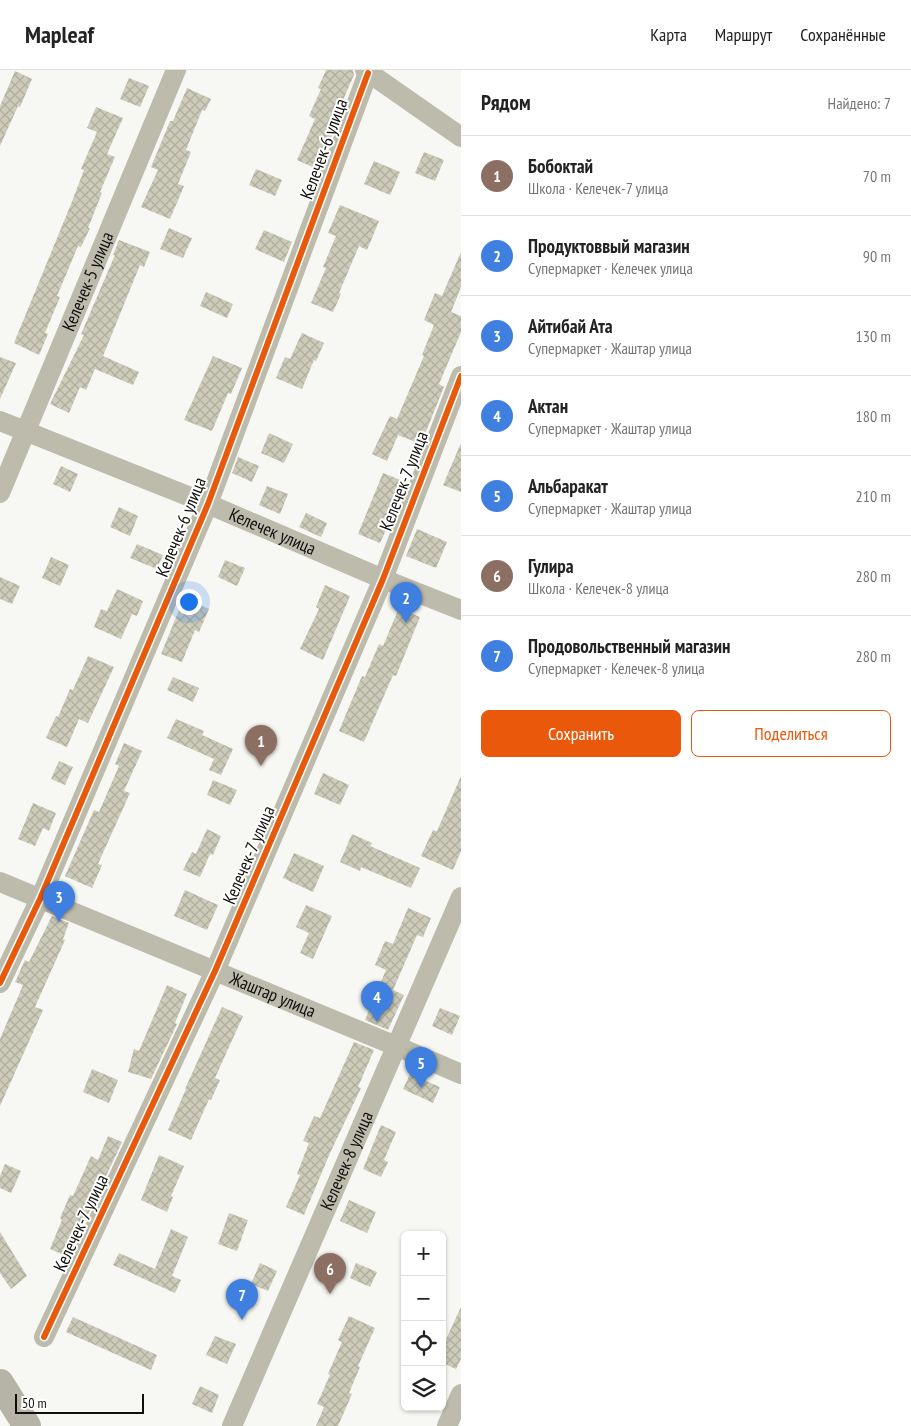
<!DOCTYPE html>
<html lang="ru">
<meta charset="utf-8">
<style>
body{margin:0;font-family:"PT Sans Narrow",sans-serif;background:#f2f2f2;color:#222}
.controls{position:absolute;right:15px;bottom:15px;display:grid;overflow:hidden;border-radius:8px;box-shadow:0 1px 4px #0004}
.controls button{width:45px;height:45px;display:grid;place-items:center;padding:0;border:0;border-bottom:1px solid #e0e0e0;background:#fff;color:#222;font:25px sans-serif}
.scale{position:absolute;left:15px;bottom:12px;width:129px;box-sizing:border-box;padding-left:5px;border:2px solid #100f0e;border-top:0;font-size:14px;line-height:18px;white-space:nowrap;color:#100f0e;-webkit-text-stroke:4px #fffffe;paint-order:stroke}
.you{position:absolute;left:188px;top:531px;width:18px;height:18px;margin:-12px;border:4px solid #fff;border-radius:50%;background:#1a73e8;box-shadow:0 0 0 8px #1a73e833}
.badge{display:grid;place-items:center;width:32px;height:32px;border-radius:50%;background:#ea580c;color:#fff;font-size:16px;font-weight:700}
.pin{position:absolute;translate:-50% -41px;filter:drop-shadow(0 1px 2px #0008)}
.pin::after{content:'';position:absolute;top:26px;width:18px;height:15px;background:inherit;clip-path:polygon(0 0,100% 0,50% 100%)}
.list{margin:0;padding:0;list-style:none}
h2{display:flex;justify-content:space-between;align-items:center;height:65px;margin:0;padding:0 20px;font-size:21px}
h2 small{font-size:16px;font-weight:400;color:#767676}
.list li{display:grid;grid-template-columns:32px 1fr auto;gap:15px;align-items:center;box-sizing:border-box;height:80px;padding:0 20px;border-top:1px solid #e0e0e0}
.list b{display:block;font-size:19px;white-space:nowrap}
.list p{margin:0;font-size:16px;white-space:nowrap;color:#767676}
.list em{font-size:16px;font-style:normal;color:#767676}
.actions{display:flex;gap:10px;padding:15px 20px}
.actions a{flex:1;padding:11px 0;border:1px solid #ea580c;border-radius:8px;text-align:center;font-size:18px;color:#ea580c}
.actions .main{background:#ea580c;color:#fff}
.icon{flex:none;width:28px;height:28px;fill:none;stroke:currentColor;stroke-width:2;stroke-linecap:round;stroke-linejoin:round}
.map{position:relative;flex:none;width:461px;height:1356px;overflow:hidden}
header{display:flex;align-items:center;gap:30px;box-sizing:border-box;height:70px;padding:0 25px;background:#fff;border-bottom:1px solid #e0e0e0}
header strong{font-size:24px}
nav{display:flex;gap:28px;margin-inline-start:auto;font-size:18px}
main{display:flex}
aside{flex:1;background:#fff}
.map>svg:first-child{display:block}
</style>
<header>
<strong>Mapleaf</strong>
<nav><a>Карта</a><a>Маршрут</a><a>Сохранённые</a></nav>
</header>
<main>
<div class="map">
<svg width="461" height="1356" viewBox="0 0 461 1356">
<defs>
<pattern id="building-cross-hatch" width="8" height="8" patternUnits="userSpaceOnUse" patternTransform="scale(1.25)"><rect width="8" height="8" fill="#cdccba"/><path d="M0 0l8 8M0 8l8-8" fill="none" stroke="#afae9f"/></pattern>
</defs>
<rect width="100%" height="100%" fill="#f7f7f3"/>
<!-- building -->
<path fill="url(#building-cross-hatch)" d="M 326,0 L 353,0 L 354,5 L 340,37 L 342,38 L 319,100 L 297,90 L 315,49 L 309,46 L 321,19 L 318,18 Z
M 15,1 L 32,9 L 20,37 L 18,36 L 0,76 L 0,36 Z
M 129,8 L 149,16 L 140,37 L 120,29 Z
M 187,18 L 211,29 L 205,41 L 202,40 L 186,80 L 191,82 L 178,114 L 184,116 L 170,149 L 141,137 L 158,100 L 151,97 L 170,51 L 173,51 Z
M 96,37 L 123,48 L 107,84 L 115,87 L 100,122 L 102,123 L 88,158 L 90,158 L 81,177 L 78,176 L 57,226 L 60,227 L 45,263 L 48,264 L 39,285 L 14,273 L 71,134 L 84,100 L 81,99 L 97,62 L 87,58 Z
M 424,82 L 444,90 L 435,111 L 415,103 Z
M 374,91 L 400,102 L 390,125 L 364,114 Z
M 256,99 L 282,110 L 275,126 L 249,115 Z
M 340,135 L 379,151 L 367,180 L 359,176 L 339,223 L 341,224 L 333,242 L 311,233 L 326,198 L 323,197 L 336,166 L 328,163 Z
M 169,158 L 192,168 L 183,188 L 160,179 Z
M 264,160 L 292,172 L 284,192 L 255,179 Z
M 119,170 L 150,182 L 144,197 L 140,195 L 103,286 L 139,302 L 133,315 L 95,299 L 86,320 L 80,317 L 69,343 L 50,334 L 84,265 L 81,264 L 115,185 L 113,185 Z
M 461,182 L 461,217 L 451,242 L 461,246 L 461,262 L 439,314 L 444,317 L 421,374 L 398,365 L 387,391 L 372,384 L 390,346 L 397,349 L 424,286 L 422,285 L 434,255 L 424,250 L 435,223 L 442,226 Z
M 206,222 L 233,234 L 227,248 L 200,236 Z
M 302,263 L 324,273 L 316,291 L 314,290 L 302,319 L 276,308 L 285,287 L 290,289 Z
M 213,286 L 242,298 L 231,324 L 228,323 L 212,361 L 184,350 Z
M 0,287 L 16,293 L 0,329 Z
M 269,363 L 293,374 L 284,393 L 261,383 Z
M 461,373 L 461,422 L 443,415 Z
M 238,387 L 259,396 L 252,412 L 232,403 Z
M 61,396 L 78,404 L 70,422 L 53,414 Z
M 383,403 L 403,411 L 389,448 L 391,449 L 380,473 L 358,464 Z
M 267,416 L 288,424 L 280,444 L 259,435 Z
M 119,437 L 138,446 L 130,466 L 110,457 Z
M 306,443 L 327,453 L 321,467 L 299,457 Z
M 417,459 L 447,472 L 436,498 L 406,486 Z
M 137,474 L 163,485 L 157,499 L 130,488 Z
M 51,487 L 69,495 L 60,516 L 42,508 Z
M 225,490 L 245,498 L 237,516 L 218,507 Z
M 0,507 L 20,516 L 12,534 L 0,529 Z
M 325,515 L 350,526 L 323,590 L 300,579 L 319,539 L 316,537 Z
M 117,519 L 143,531 L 137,546 L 132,544 L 121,569 L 94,557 L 101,539 L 107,541 Z
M 184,528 L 209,539 L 199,562 L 195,560 L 182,592 L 161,584 Z
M 399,538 L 420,547 L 396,606 L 393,605 L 364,672 L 339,661 L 362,606 L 365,607 L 379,574 L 383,576 Z
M 88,586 L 114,597 L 88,653 L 79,649 L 67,677 L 46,668 L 56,646 L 58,647 L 70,619 L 73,620 Z
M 173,607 L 199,618 L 193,632 L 167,620 Z
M 176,649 L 204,661 L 202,665 L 233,679 L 221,705 L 209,700 L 214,689 L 167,668 Z
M 124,673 L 142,681 L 124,721 L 130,723 L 98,794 L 102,795 L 92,818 L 65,806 L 94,740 L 99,742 L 119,696 L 115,694 Z
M 59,691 L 73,697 L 65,715 L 51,709 Z
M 323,703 L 349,715 L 340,735 L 314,724 Z
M 461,706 L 461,781 L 453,800 L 421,786 L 433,760 L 437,761 Z
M 213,710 L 237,720 L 230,735 L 207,725 Z
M 33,733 L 56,743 L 49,761 L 43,758 L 35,776 L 18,769 Z
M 207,759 L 221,766 L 213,785 L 210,784 L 200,807 L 183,800 L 192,782 L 196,784 Z
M 352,764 L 372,773 L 370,776 L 420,798 L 411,818 L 361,797 L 360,801 L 340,792 Z
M 294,783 L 324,796 L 313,822 L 283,808 Z
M 185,820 L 218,835 L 207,860 L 174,846 Z
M 306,835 L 332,846 L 313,889 L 300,883 L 309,863 L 296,857 Z
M 408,838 L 431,848 L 423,867 L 417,865 L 393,920 L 404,925 L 388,960 L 365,950 L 386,900 L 375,895 L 385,871 L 393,874 Z
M 52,846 L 69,853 L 63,869 L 65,870 L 35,937 L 43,940 L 0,1036 L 0,969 L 23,915 L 15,912 L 25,890 L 29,892 Z
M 167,915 L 187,924 L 175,953 L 177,954 L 151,1009 L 128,1002 L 134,979 L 139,981 Z
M 222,937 L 243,946 L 215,1008 L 220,1010 L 211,1030 L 209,1029 L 191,1070 L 168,1060 L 186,1019 L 185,1019 Z
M 440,938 L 460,946 L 452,965 L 432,956 Z
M 354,972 L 374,980 L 358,1017 L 361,1018 L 330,1083 L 304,1145 L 286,1137 L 300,1105 L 297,1104 L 309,1073 L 303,1071 L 314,1046 L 320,1048 Z
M 92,999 L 118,1010 L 109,1033 L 83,1022 Z
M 410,1004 L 440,1017 L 433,1033 L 403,1019 Z
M 381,1055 L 396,1062 L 384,1090 L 388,1092 L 381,1107 L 363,1099 Z
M 108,1066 L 122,1072 L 68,1187 L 50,1179 L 62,1150 L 60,1148 L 70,1125 L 73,1126 L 91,1086 L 98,1090 Z
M 159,1085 L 184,1096 L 171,1126 L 173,1127 L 167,1142 L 141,1130 Z
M 5,1094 L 21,1101 L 11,1123 L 0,1118 L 0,1106 Z
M 349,1130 L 376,1142 L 367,1163 L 340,1151 Z
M 229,1143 L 248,1150 L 237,1181 L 218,1174 Z
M 171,1159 L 188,1167 L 172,1206 L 181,1210 L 175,1223 L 113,1195 L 119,1183 L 155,1199 Z
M 0,1162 L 27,1206 L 11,1219 L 0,1203 Z
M 260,1193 L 277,1201 L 268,1221 L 251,1214 Z
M 356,1193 L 377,1202 L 370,1217 L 350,1208 Z
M 461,1237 L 461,1289 L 456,1299 L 442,1293 L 442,1278 Z
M 349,1246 L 375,1258 L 358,1296 L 360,1297 L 349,1323 L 352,1324 L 338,1356 L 316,1356 L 324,1337 L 317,1334 L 330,1305 L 328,1304 L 342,1272 L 338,1270 Z
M 73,1247 L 157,1285 L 151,1300 L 66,1262 Z
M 215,1266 L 236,1274 L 227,1294 L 206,1285 Z
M 200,1316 L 219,1325 L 212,1343 L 192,1334 Z"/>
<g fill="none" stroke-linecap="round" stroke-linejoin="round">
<!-- street -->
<g stroke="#bcbbac" stroke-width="20">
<path d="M 365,0 L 461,67"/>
<path id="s1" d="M 0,351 L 208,434 L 383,509 L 461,540"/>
<path id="s2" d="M 0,423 L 176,0"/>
<path id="s3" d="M 0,812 L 396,976 L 461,1004"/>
<path d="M 0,913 L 40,829 L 208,434 L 368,3"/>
<path d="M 44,1267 L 215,901 L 383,509 L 461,306"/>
<path id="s4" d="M 232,1356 L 461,827"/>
<path d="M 447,1356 L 461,1324"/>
</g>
<!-- primary -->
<path stroke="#b5b4a7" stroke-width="28" d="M 0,1313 L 27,1356"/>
<!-- cycleway casing -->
<g stroke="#fffffe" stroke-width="9">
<path id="cycleway" d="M 0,913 L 40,829 L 208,434 L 368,3
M 44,1267 L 215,901 L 383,509 L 461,306"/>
</g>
<!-- cycleway -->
<use href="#cycleway" stroke="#e8590c" stroke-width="6"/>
</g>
<g text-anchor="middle" stroke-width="4" stroke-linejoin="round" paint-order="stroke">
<!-- street labels -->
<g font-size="18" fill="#100f0e" stroke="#fffffe">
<text transform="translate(324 79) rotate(-70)" y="6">Келечек-6 улица</text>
<text dy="6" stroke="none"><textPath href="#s2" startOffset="229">Келечек-5 улица</textPath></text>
<text transform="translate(404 411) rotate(-69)" y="6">Келечек-7 улица</text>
<text transform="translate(181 457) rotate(-68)" y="6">Келечек-6 улица</text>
<text dy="6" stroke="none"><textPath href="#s1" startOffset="294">Келечек улица</textPath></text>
<text transform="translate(249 785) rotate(-67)" y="6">Келечек-7 улица</text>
<text dy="6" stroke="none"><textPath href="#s3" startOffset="295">Жаштар улица</textPath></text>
<text dy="6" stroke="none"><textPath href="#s4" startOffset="289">Келечек-8 улица</textPath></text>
<text transform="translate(81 1153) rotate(-65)" y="6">Келечек-7 улица</text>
</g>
</g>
</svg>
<div class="controls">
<button>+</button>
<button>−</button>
<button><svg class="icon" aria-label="locate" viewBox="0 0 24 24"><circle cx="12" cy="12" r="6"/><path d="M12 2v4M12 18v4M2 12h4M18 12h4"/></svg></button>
<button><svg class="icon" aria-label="layers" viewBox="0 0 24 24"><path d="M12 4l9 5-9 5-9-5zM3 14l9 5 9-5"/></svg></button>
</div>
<div class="scale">50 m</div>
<div class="you"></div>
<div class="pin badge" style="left:261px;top:696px;background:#8d6e63">1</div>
<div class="pin badge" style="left:406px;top:553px;background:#3f7fe0">2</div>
<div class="pin badge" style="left:59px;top:852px;background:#3f7fe0">3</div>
<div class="pin badge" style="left:377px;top:952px;background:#3f7fe0">4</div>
<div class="pin badge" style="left:421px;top:1018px;background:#3f7fe0">5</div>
<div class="pin badge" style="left:330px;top:1224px;background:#8d6e63">6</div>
<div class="pin badge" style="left:242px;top:1250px;background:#3f7fe0">7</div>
</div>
<aside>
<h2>Рядом<small>Найдено: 7</small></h2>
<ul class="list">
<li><span class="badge" style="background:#8d6e63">1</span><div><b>Бобоктай</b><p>Школа · Келечек-7 улица</p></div><em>70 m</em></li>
<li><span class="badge" style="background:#3f7fe0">2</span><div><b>Продуктоввый магазин</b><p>Супермаркет · Келечек улица</p></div><em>90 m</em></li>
<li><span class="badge" style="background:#3f7fe0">3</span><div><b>Айтибай Ата</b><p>Супермаркет · Жаштар улица</p></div><em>130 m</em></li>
<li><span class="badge" style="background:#3f7fe0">4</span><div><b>Актан</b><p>Супермаркет · Жаштар улица</p></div><em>180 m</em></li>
<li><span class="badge" style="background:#3f7fe0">5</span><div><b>Альбаракат</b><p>Супермаркет · Жаштар улица</p></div><em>210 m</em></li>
<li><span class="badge" style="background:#8d6e63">6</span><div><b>Гулира</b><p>Школа · Келечек-8 улица</p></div><em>280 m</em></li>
<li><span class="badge" style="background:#3f7fe0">7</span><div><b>Продовольственный магазин</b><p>Супермаркет · Келечек-8 улица</p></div><em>280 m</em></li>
</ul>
<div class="actions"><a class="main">Сохранить</a><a>Поделиться</a></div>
</aside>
</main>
